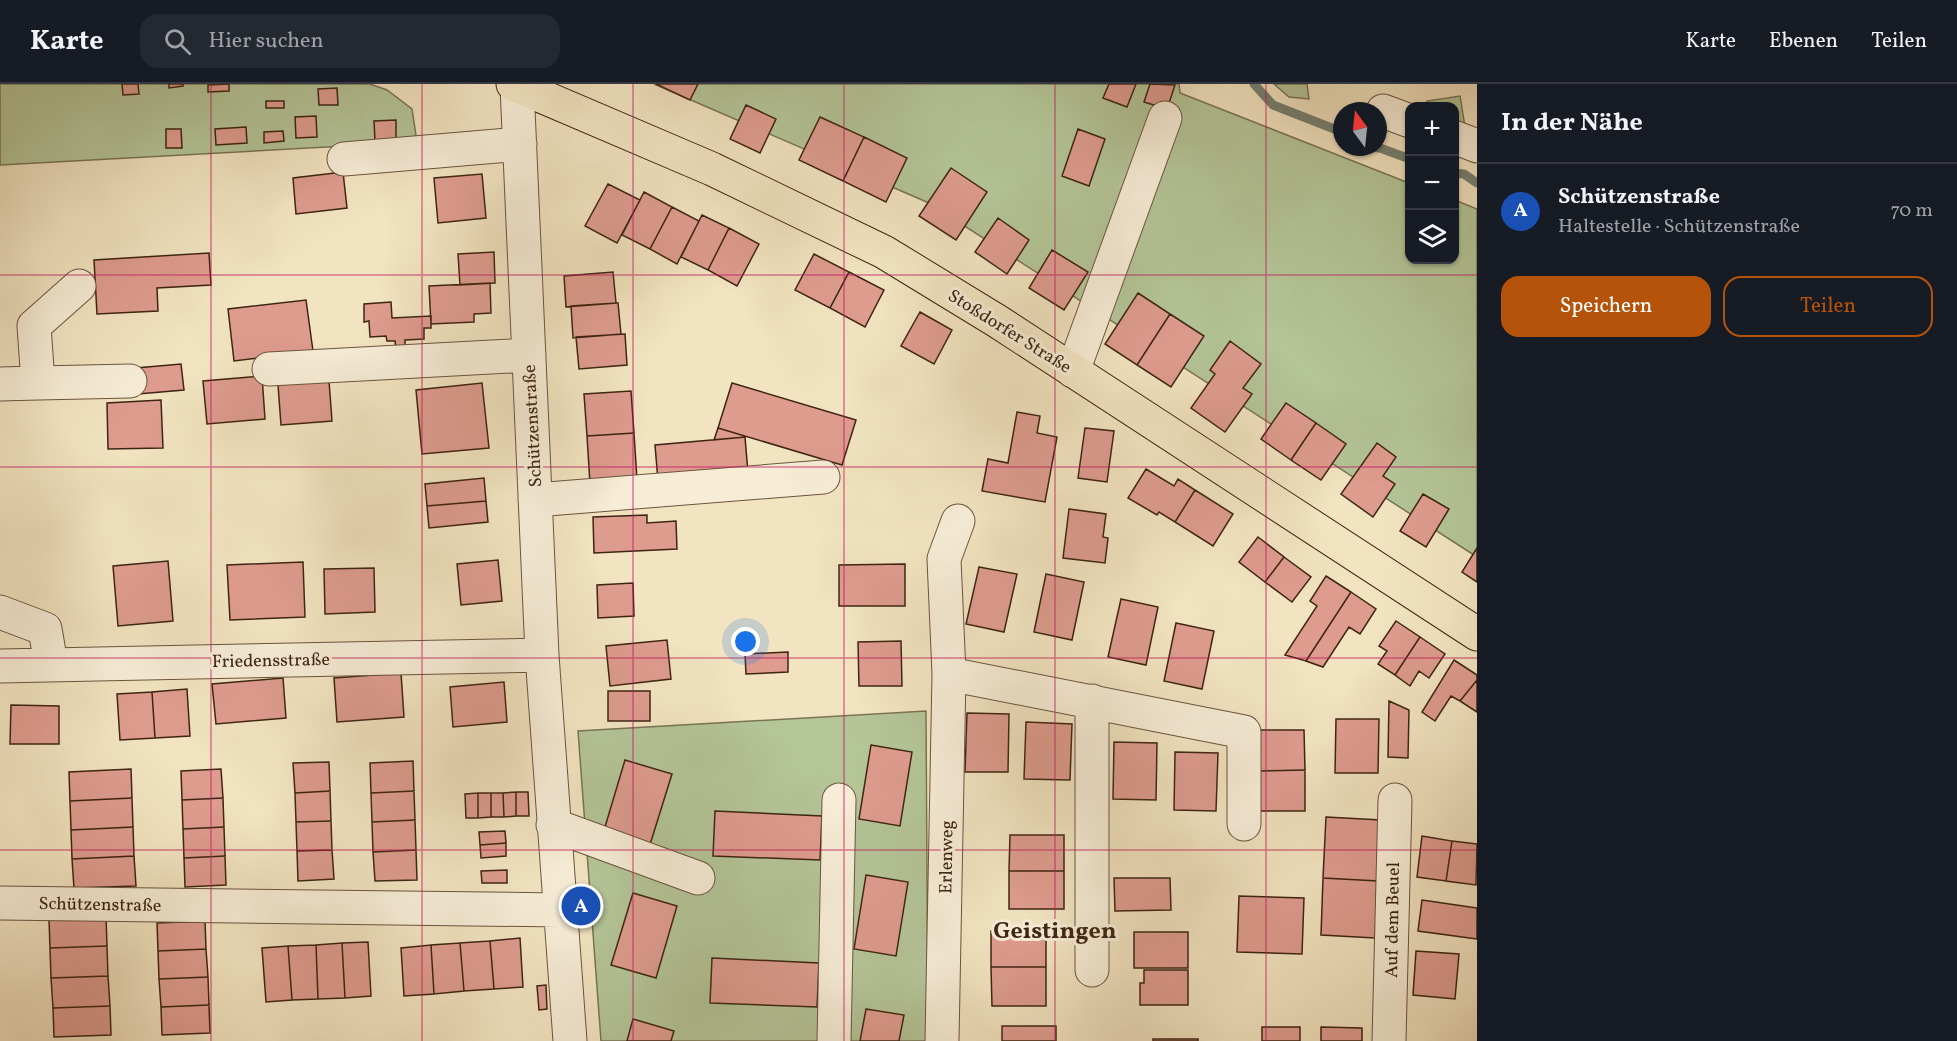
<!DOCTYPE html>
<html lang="de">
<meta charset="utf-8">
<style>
body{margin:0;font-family:Vollkorn,serif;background:#242831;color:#f1f3f6}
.controls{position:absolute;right:18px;top:18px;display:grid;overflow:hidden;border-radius:12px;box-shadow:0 2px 4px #0004}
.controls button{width:54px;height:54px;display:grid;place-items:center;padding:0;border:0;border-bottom:2px solid #363941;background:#171b24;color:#f1f3f6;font:30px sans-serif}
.compass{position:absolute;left:1333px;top:18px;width:54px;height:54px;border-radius:50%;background:#171b24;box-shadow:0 2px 4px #0004;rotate:345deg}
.you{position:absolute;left:746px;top:558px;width:21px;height:21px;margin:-15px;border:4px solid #fff;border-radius:50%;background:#1a73e8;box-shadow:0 0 0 9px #1a73e833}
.badge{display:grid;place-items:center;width:39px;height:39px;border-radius:50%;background:#b45309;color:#fff;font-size:20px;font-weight:700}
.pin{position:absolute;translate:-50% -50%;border:3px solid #fff;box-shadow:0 2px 6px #0006}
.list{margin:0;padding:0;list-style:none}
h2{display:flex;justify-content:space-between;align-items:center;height:78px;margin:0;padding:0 24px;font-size:26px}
h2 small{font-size:20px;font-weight:400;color:#9ea1a6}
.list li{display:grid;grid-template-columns:39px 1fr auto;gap:18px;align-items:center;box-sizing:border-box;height:96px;padding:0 24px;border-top:2px solid #363941}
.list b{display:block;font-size:22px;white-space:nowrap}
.list p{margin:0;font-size:20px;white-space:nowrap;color:#9ea1a6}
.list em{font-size:20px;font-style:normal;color:#9ea1a6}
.actions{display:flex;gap:12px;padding:18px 24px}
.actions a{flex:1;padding:14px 0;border:2px solid #b45309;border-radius:18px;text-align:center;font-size:21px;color:#b45309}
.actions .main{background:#b45309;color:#fff}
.icon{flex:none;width:33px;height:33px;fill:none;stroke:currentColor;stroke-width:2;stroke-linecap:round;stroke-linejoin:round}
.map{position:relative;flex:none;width:1477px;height:957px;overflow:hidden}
header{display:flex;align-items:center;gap:36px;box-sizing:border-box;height:84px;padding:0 30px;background:#171b24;border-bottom:2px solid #363941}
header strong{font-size:28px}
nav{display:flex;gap:33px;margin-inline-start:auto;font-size:21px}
.search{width:420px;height:54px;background:#242831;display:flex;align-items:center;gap:15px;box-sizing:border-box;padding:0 21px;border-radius:18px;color:#9ea1a6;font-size:22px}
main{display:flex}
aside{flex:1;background:#171b24}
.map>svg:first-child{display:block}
</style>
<header>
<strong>Karte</strong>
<div class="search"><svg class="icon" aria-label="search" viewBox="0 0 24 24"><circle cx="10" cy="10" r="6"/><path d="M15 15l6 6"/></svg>Hier suchen</div>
<nav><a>Karte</a><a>Ebenen</a><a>Teilen</a></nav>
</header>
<main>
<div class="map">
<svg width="1477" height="957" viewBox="0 0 1477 957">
<rect width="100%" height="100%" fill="#f2e4c1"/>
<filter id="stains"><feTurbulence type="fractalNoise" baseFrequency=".00333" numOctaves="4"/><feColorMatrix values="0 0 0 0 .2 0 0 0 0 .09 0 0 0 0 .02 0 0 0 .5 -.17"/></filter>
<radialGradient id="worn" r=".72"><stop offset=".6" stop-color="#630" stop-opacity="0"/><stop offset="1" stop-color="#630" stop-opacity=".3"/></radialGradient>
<!-- green -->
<path fill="#b4c598" stroke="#797456" stroke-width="1.5" d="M 0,0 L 370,0 L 387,6 L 412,25 L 417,58 L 0,81 Z
M 654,0 L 1179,0 L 1180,9 L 1409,99 L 1410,176 L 1454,176 L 1455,116 L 1477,125 L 1477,473 L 929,119 Z
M 1274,0 L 1307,0 L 1309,15 L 1289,13 Z
M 1460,12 L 1466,49 L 1455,44 L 1454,22 L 1428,22 L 1427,17 Z
M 926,627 L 928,957 L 601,957 L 578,647 Z"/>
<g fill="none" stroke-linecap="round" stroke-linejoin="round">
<!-- stream -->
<path stroke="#768173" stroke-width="9" d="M 1254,0 L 1273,21 L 1342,48
M 1364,63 L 1380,64 L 1410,75
M 1454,89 L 1464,90 L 1477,99"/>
</g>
<!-- building -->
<path fill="#de9c8f" stroke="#3e2413" stroke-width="1.5" d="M 122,0 L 138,0 L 139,10 L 123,11 Z
M 169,0 L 183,0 L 183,2 L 169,4 Z
M 229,0 L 229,7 L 208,8 L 208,1 Z
M 656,0 L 698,0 L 690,16 Z
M 1109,0 L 1136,0 L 1127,23 L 1103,14 Z
M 1150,0 L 1175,1 L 1167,25 L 1144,18 Z
M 337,4 L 338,21 L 319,21 L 318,5 Z
M 266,17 L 284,17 L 284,24 L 266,24 Z
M 746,21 L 776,35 L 760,69 L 730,55 Z
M 316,32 L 317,53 L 296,54 L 295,33 Z
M 820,33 L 864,53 L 843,97 L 799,76 Z
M 396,36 L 396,57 L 375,57 L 374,37 Z
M 246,43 L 247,59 L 216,61 L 215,45 Z
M 166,45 L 181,45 L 182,64 L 166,64 Z
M 1078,45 L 1105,55 L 1089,102 L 1062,92 Z
M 283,47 L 284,57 L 264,59 L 264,48 Z
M 864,53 L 907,74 L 886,118 L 843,97 Z
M 951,84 L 987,108 L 956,156 L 919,132 Z
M 343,88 L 347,124 L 296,130 L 293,94 Z
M 482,90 L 486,134 L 438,139 L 434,94 Z
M 608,100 L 640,116 L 617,159 L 585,142 Z
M 644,108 L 672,123 L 650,165 L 622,151 Z
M 672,123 L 699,137 L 677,180 L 650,165 Z
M 702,131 L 729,144 L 708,186 L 681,173 Z
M 998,134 L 1029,156 L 1007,190 L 975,168 Z
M 729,144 L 759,160 L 737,202 L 708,186 Z
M 1052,166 L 1088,188 L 1064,226 L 1029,204 Z
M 494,168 L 495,199 L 460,201 L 458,170 Z
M 209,169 L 211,201 L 157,204 L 158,227 L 97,230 L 94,176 Z
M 814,170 L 849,188 L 830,224 L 795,206 Z
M 613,188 L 616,219 L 566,223 L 564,192 Z
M 849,188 L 884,206 L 865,243 L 830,224 Z
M 490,199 L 491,229 L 474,230 L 474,238 L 431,240 L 429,202 Z
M 1138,209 L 1170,230 L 1137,281 L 1105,260 Z
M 306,216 L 313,267 L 234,277 L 228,225 Z
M 391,218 L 392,234 L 431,232 L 431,244 L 424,244 L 424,255 L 405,256 L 405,264 L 396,265 L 395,257 L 387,257 L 386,252 L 370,253 L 369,237 L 364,238 L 364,220 Z
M 616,219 L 618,219 L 621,250 L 573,254 L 571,222 Z
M 920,228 L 952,246 L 934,280 L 901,262 Z
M 1170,230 L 1204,252 L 1171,303 L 1137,281 Z
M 625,250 L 627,281 L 579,285 L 576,253 Z
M 1230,257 L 1261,280 L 1243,304 L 1252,310 L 1225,348 L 1191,324 L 1215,290 L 1210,286 Z
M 181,280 L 184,306 L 138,310 L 136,284 Z
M 262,292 L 265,335 L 207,340 L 203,297 Z
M 329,297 L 332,337 L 281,341 L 278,301 Z
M 482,299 L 489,364 L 422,370 L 416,306 Z
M 732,299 L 856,336 L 842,381 L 718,344 Z
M 631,307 L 634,349 L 587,352 L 584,310 Z
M 161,316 L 163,364 L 108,365 L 107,319 Z
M 1286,319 L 1316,339 L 1291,376 L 1261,355 Z
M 1017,328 L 1040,332 L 1037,349 L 1057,353 L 1045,418 L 982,407 L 988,375 L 1008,379 Z
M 1316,339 L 1346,360 L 1321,396 L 1291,376 Z
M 718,344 L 745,352 L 745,353 L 714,356 Z
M 1085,344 L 1114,347 L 1107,398 L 1078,394 Z
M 634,349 L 637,396 L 590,400 L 587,352 Z
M 745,353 L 748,389 L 658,397 L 655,361 Z
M 1377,359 L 1396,373 L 1383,392 L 1395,400 L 1373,433 L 1341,410 Z
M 1146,385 L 1174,402 L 1178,395 L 1195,406 L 1175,438 L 1159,428 L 1157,431 L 1128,414 Z
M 484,394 L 486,417 L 427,422 L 425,400 Z
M 1195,406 L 1233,430 L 1213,462 L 1175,438 Z
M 1423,410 L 1449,425 L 1426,463 L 1400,447 Z
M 486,417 L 488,438 L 429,444 L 427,422 Z
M 1069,425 L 1106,430 L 1103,453 L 1108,454 L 1105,479 L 1063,474 Z
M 647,431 L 647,439 L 676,437 L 677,465 L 594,469 L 593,433 Z
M 1258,453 L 1284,473 L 1265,498 L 1239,478 Z
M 1477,464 L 1477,498 L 1462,488 Z
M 1284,473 L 1311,493 L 1292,518 L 1265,498 Z
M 498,476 L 502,517 L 461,521 L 457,480 Z
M 168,477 L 173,537 L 118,542 L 113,482 Z
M 303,478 L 305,533 L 230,536 L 227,481 Z
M 905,480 L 905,522 L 839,522 L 839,481 Z
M 979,483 L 1017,490 L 1004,548 L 966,540 Z
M 374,484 L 375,528 L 325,530 L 324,485 Z
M 1046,490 L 1084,498 L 1072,556 L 1034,548 Z
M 1326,492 L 1351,508 L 1306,577 L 1285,571 L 1317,522 L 1310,517 Z
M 633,499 L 634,532 L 598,534 L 597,501 Z
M 1351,508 L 1376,525 L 1360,550 L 1349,543 L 1323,583 L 1306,577 Z
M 1121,515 L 1158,523 L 1146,581 L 1108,573 Z
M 1396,537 L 1420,553 L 1395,591 L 1378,580 L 1387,567 L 1379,562 Z
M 1176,539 L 1214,547 L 1202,605 L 1164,597 Z
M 1420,553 L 1445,570 L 1429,594 L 1419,587 L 1410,602 L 1395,591 Z
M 667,556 L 671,595 L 610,602 L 606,562 Z
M 901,557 L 902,602 L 859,602 L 858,558 Z
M 788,568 L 788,588 L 746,590 L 745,570 Z
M 1454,576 L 1477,591 L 1477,596 L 1460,617 L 1451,612 L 1435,637 L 1422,628 Z
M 401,589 L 404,633 L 337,638 L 334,594 Z
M 283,594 L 286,634 L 216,640 L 212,600 Z
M 1477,596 L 1477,628 L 1460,617 Z
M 504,598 L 507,638 L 453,643 L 450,603 Z
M 187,605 L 190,652 L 155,654 L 152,608 Z
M 608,607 L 650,607 L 650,637 L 608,637 Z
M 152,608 L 155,654 L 120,656 L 117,610 Z
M 1389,617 L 1409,626 L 1408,674 L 1388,673 Z
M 11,621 L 59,622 L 59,660 L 10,660 Z
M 967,629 L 1009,630 L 1008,688 L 965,688 Z
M 1336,635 L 1379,635 L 1378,689 L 1335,689 Z
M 1026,638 L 1072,640 L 1070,696 L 1024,695 Z
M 1258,646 L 1304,646 L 1305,686 L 1258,687 Z
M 1114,658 L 1157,659 L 1156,716 L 1113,715 Z
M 871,661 L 912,668 L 900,742 L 859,735 Z
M 1175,668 L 1218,669 L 1216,727 L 1174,726 Z
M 625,676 L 672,690 L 648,767 L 602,753 Z
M 413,677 L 414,707 L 371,709 L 370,679 Z
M 329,678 L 330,707 L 295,709 L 293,679 Z
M 131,685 L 132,714 L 70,717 L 69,688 Z
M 221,685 L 223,714 L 182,716 L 181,687 Z
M 1305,686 L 1305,727 L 1259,727 L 1258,687 Z
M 330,707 L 331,737 L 296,738 L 295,709 Z
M 414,707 L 415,736 L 372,738 L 371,709 Z
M 516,708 L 528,708 L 529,732 L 516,732 Z
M 516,708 L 516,732 L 504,733 L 503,709 Z
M 478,709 L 478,734 L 466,734 L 465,710 Z
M 478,709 L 491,709 L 491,733 L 478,734 Z
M 491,709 L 503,709 L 504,733 L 491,733 Z
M 132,714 L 133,743 L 71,746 L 70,717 Z
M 223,714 L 224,743 L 183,745 L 182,716 Z
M 715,727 L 822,732 L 820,776 L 713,772 Z
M 1326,733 L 1381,736 L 1378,797 L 1323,794 Z
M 415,736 L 416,766 L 373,768 L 372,738 Z
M 331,737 L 332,766 L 297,767 L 296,738 Z
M 133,743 L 134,772 L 72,775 L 71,746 Z
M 224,743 L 225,772 L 184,774 L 183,745 Z
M 505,747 L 506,759 L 480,761 L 479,748 Z
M 1010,751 L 1064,751 L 1064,787 L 1009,787 Z
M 1422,752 L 1452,757 L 1446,797 L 1417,793 Z
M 1452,757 L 1477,760 L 1476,801 L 1446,797 Z
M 506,759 L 506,772 L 481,774 L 480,761 Z
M 332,766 L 334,795 L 298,797 L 297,767 Z
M 416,766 L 417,796 L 375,797 L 373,768 Z
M 134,772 L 136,802 L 74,804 L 72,775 Z
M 225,772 L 226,801 L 185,803 L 184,774 Z
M 507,786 L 507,799 L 482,799 L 481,787 Z
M 1009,787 L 1064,787 L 1064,825 L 1009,825 Z
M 866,791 L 908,798 L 896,872 L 854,865 Z
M 1114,794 L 1170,794 L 1171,826 L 1115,827 Z
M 1323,794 L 1378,797 L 1375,854 L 1321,851 Z
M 578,809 L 583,809 L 584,827 L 579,827 Z
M 633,809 L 677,822 L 656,894 L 611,881 Z
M 1239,812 L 1304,814 L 1302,870 L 1237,868 Z
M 1422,816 L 1477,824 L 1477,855 L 1418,847 Z
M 106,832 L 107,862 L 50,864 L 49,835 Z
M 205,837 L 206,865 L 158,867 L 157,839 Z
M 991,847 L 1046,847 L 1046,883 L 991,883 Z
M 1134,848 L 1188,848 L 1188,884 L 1134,884 Z
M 520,854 L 523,903 L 494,905 L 490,857 Z
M 490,857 L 494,905 L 464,907 L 460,859 Z
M 368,858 L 371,912 L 345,914 L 342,859 Z
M 342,859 L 345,914 L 318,915 L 316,861 Z
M 460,859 L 464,907 L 434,910 L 431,861 Z
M 316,861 L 318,915 L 292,916 L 288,862 Z
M 431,861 L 434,910 L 404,912 L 401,864 Z
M 107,862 L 108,892 L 51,894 L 50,864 Z
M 288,862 L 292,916 L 266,918 L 262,864 Z
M 206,865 L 208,893 L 159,895 L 158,867 Z
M 1416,867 L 1459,870 L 1455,915 L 1413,911 Z
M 712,874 L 819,879 L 817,923 L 710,919 Z
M 991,883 L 1046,883 L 1046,922 L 992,922 Z
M 1144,886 L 1188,886 L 1188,921 L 1140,921 L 1140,899 L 1144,899 Z
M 108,892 L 110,922 L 53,924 L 51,894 Z
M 208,893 L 209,921 L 161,923 L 159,895 Z
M 546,901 L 547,925 L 539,926 L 537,902 Z
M 209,921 L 210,949 L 162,951 L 161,923 Z
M 110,922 L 111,951 L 54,953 L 53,924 Z
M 866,925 L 904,931 L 899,957 L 860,957 Z
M 633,935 L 674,947 L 671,957 L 627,957 Z
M 1002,942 L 1056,942 L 1056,957 L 1002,957 Z
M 1262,943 L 1300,943 L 1300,957 L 1262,957 Z
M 1321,943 L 1362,944 L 1362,957 L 1321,957 Z
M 1153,955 L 1198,955 L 1198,957 L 1153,957 Z"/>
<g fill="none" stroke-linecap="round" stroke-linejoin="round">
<!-- minor casing -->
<g stroke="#6b543e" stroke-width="35">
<path id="minor" d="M 517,2 L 542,571 L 570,957
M 1383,27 L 1410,37
M 1454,53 L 1477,62
M 344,75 L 520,60
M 269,285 L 529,271
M 1073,287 L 1165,34
M 38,299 L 130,297
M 0,300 L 38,299 L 34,242 L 79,202
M 535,416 L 823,393
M 0,528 L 45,545 L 51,580
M 0,582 L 542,571
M 949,590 L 1244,648 L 1244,740
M 1092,617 L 1092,886
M 553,741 L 698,794
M 0,819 L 560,826
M 834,957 L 839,716
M 942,957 L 949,590 L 944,475 L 958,437
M 1389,957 L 1395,716"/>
</g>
<!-- major casing -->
<g stroke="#3e2413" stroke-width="35">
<path id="major" d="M 513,0 L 712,85 L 884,168 L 997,237 L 1477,550"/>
</g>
<!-- minor -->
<use href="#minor" stroke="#f7edd7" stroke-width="33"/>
<!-- major -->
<use href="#major" stroke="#f2e4c1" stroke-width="33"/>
</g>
<!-- grid -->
<path fill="none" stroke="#c2185b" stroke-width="1.5" stroke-opacity="0.55" d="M 211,0 L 211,957M 422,0 L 422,957M 633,0 L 633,957M 844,0 L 844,957M 1055,0 L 1055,957M 1266,0 L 1266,957M 0,191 L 1477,191M 0,383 L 1477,383M 0,574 L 1477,574M 0,766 L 1477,766"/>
<g text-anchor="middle" stroke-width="6" stroke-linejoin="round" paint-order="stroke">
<!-- street labels -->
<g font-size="18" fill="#3e2413" stroke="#f7edd7">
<text transform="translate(1010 247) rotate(32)" y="6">Stoßdorfer Straße</text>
<text transform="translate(532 342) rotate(-93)" y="6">Schützenstraße</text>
<text transform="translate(271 576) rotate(-1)" y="6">Friedensstraße</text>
<text transform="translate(946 773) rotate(-89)" y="6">Erlenweg</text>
<text transform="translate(100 820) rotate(1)" y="6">Schützenstraße</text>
<text transform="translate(1392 836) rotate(-89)" y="6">Auf dem Beuel</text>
</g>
<!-- district labels -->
<g font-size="24" font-weight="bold" fill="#3e2413" stroke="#f7edd7">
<text x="1055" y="854">Geistingen</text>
</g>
</g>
<rect width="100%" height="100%" filter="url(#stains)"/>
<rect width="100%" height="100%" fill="url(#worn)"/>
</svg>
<div class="controls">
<button>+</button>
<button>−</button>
<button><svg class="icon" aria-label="layers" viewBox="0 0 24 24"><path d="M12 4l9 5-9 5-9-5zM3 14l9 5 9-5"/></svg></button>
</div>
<svg class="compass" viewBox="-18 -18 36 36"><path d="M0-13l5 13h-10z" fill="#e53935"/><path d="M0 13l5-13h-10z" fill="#9ea1a6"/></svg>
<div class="you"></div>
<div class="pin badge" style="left:581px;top:822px;background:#1a4fb4">A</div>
</div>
<aside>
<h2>In der Nähe<small></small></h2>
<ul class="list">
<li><span class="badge" style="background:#1a4fb4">A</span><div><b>Schützenstraße</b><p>Haltestelle · Schützenstraße</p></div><em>70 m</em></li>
</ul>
<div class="actions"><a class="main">Speichern</a><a>Teilen</a></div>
</aside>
</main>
